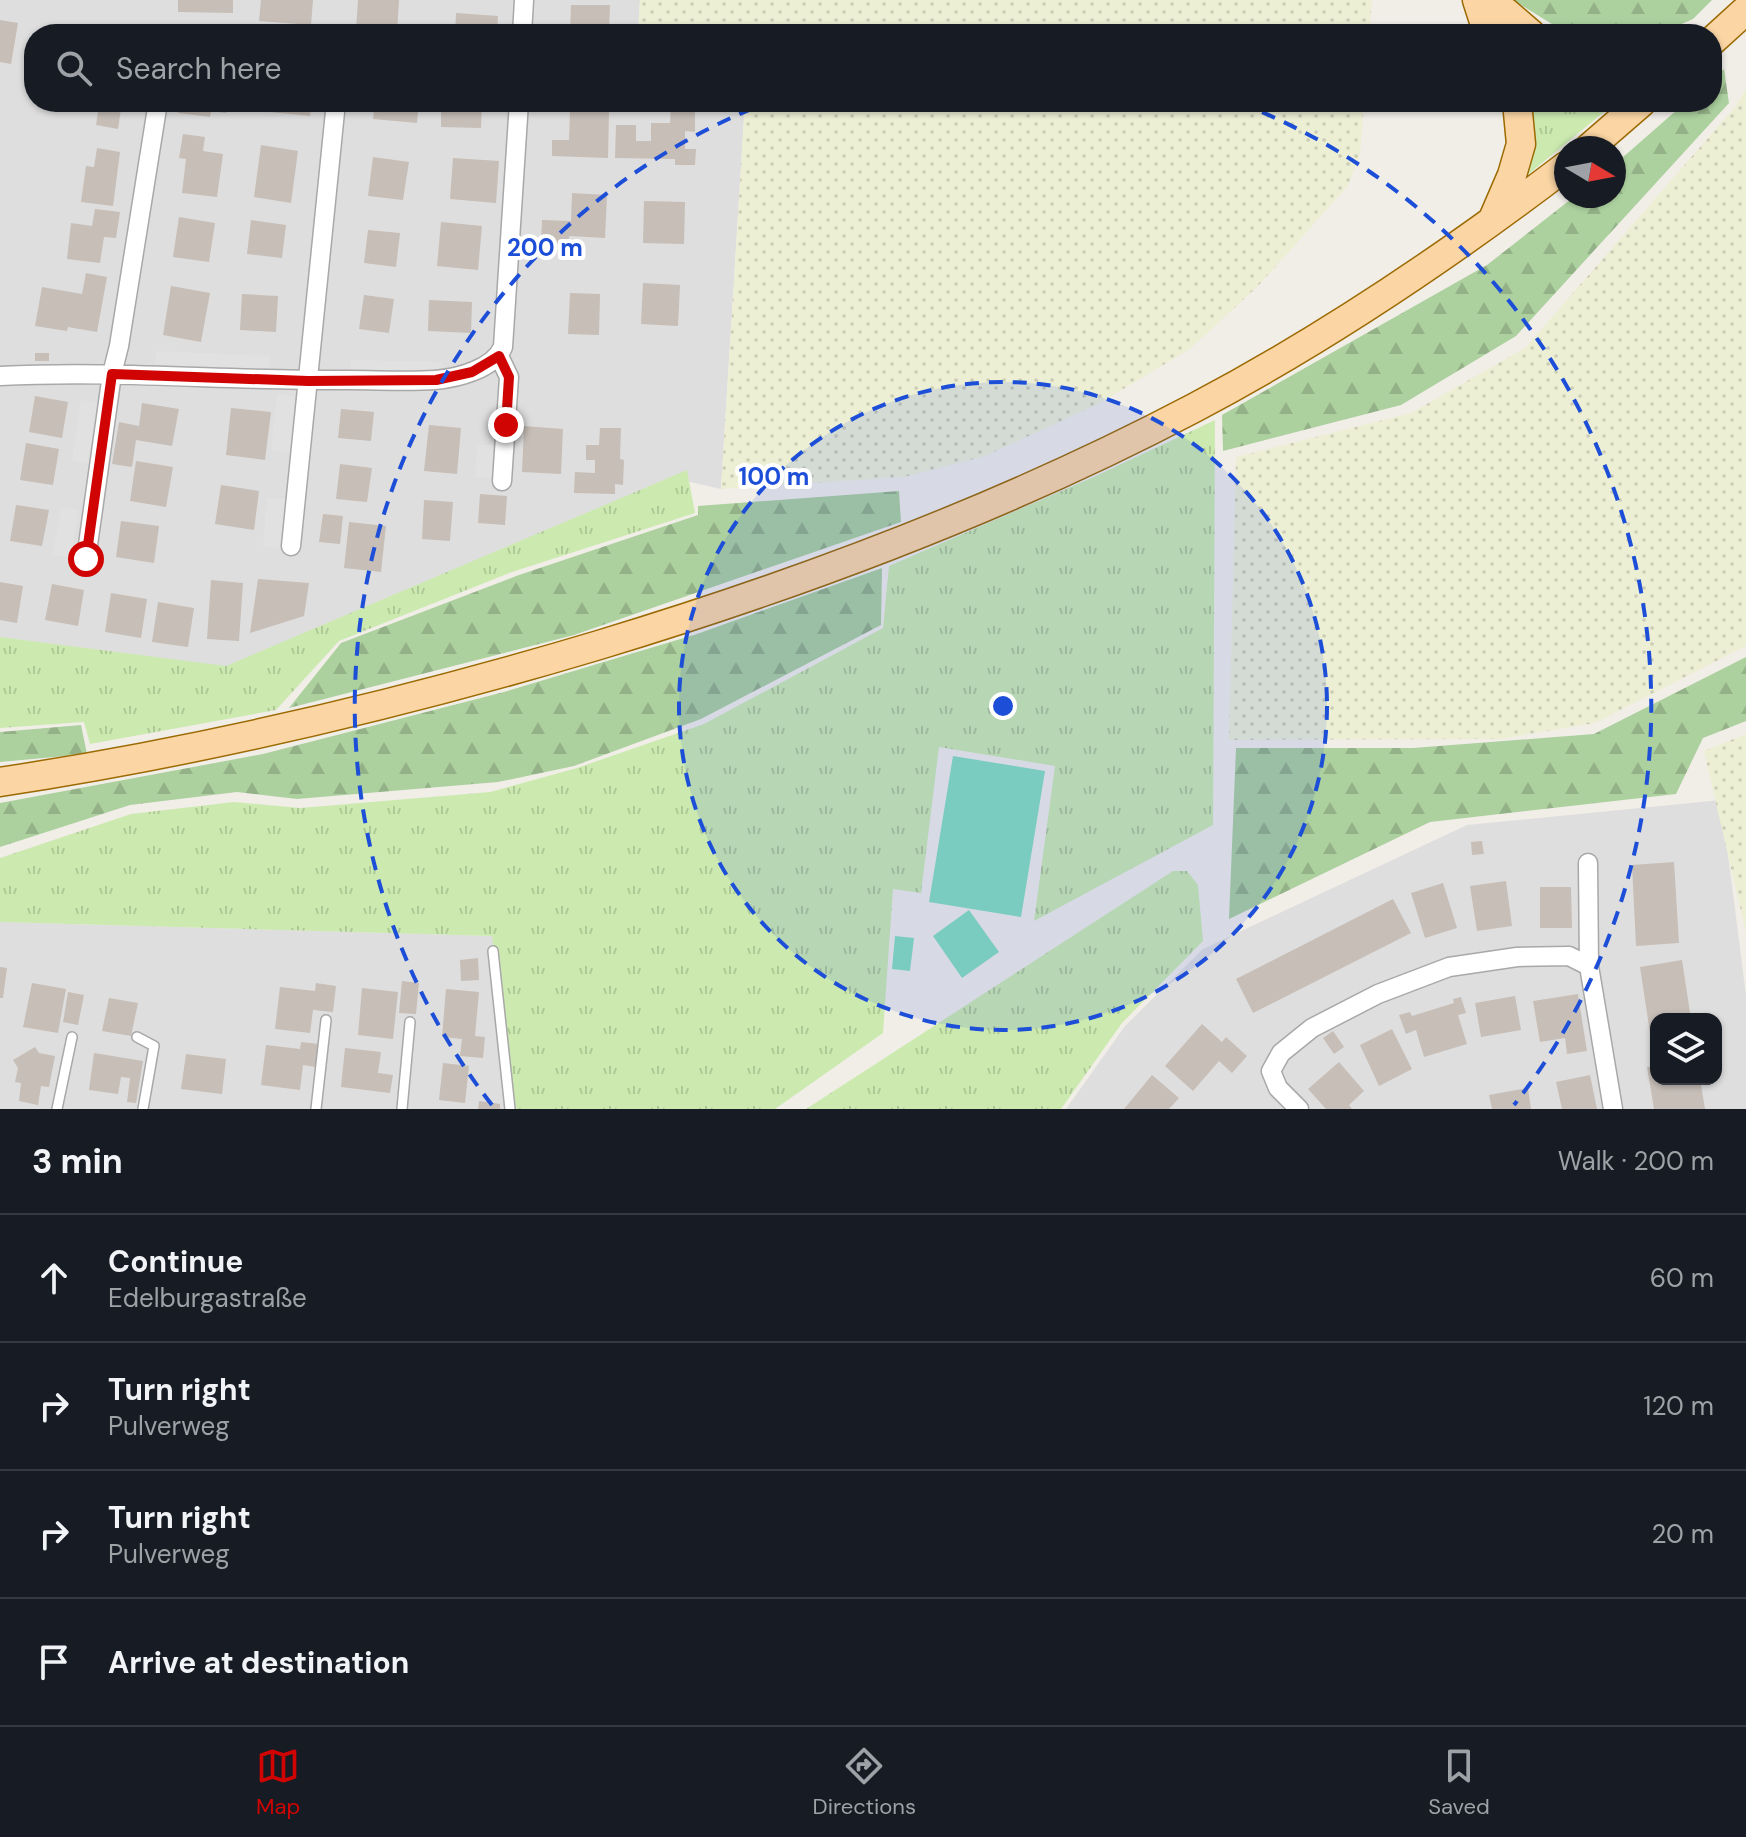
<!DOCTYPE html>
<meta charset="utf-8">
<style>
body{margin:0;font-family:"DM Sans",sans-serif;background:#242831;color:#f1f3f6}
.controls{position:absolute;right:24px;bottom:24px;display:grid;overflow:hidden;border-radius:16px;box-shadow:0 2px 6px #0004}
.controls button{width:72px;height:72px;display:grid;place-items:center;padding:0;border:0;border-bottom:2px solid #363941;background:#171b24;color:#f1f3f6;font:40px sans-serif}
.compass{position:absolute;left:1554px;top:136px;width:72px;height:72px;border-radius:50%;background:#171b24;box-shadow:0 2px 6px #0004;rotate:100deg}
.stop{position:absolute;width:24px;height:24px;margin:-18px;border:6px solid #cf0403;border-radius:50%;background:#fff}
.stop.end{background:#cf0403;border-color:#fff;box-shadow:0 2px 8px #0008}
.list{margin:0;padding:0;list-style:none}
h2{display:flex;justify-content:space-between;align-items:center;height:104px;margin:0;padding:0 32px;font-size:34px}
h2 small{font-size:26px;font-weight:400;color:#9ea1a6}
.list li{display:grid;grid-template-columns:52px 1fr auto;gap:24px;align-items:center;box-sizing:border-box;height:128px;padding:0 32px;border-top:2px solid #363941}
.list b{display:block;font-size:30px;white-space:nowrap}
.list p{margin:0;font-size:26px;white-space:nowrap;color:#9ea1a6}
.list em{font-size:26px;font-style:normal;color:#9ea1a6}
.icon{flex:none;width:44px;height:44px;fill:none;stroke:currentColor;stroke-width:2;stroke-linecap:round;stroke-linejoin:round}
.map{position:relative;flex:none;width:1746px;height:1109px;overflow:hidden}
.search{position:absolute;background:#171b24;box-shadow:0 2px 6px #0004;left:24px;right:24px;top:24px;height:88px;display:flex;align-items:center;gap:20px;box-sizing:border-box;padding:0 28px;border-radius:32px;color:#9ea1a6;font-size:30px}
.sheet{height:616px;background:#171b24}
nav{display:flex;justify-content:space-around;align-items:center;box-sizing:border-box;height:112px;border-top:2px solid #363941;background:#171b24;font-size:22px;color:#9ea1a6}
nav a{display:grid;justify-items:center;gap:4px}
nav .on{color:#cf0403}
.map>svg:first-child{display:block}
</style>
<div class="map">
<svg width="1746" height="1109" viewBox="0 0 1746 1109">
<defs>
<pattern id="farmland-dots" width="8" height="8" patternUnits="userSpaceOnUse" patternTransform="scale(2)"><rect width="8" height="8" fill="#edefd4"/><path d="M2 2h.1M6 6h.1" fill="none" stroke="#cbcdb6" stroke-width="1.8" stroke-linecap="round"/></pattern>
<pattern id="grass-tufts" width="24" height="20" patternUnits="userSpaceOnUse" patternTransform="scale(2)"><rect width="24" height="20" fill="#cceab0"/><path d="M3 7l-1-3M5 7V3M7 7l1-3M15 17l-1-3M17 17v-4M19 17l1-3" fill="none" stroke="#afc897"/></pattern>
<pattern id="forest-firs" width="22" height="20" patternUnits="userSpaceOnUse" patternTransform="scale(2)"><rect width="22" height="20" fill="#acd09e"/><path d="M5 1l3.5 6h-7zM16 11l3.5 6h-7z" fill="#94b288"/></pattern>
</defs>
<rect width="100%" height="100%" fill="#f1eee8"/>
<!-- residential -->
<path fill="#dfdede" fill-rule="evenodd" d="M 0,0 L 640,0 L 638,34 L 34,34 L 34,102 L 745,102 L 721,489 L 677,479 L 227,670 L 0,704 Z
M 1721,800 L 1746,995 L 1746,1109 L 1066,1109 L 1125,1026 L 1203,949 L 1467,825 ZM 1656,1019 L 1716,1019 L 1716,1079 L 1656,1079 Z
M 0,922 L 493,936 L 516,1109 L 0,1109 Z"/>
<!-- farmland -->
<path fill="url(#farmland-dots)" d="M 640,0 L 1372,0 L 1369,34 L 638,34 Z
M 1746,89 L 1746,646 L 1595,723 L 1501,739 L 1229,740 L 1236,457 L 1411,413 L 1525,348 L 1735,107 Z
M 745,102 L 1364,102 L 1360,155 L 1348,186 L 1258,286 L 1190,349 L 1098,404 L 985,456 L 904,477 L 721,489 Z
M 1746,734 L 1746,933 L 1704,751 Z"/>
<!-- grass -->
<path fill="url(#grass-tufts)" d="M 1524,102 L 1616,102 L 1525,177 Z
M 1215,420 L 1213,825 L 1034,921 L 1055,766 L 939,747 L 921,893 L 893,889 L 883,1033 L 775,1109 L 516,1109 L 492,936 L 0,922 L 0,858 L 131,814 L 234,802 L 300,808 L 490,792 L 577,768 L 704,724 L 883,628 L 889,566 L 1096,476 Z
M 687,470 L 695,513 L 512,572 L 339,641 L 276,710 L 90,744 L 84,722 L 0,728 L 0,637 L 226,666 Z
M 1173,871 L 1187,871 L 1198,885 L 1203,941 L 1122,1023 L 1061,1109 L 806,1109 Z"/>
<!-- forest -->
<path fill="url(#forest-firs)" d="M 1513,0 L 1712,0 L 1693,19 L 1659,34 L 1568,34 Z
M 1724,69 L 1729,103 L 1516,336 L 1401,405 L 1223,451 L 1222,415 L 1487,265 L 1575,196 L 1614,196 L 1614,165 L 1686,102 L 1712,102 L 1712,79 Z
M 899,491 L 901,522 L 574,635 L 289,708 L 341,643 L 519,575 L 698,515 L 698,506 Z
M 882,568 L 881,625 L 701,719 L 574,766 L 498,782 L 297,799 L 237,792 L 130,805 L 0,847 L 0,803 L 263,754 L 504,692 L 697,634 Z
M 1746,657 L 1746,721 L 1703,738 L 1676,794 L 1430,822 L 1229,919 L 1236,748 L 1413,748 L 1594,734 Z
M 81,725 L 87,754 L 0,762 L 0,732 Z"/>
<!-- pitch -->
<path fill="#88debd" d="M 953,756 L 1045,771 L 1021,917 L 929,902 Z
M 969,910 L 999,952 L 962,978 L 933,936 Z
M 895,936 L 914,938 L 910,971 L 892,969 Z"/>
<!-- parking -->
<path fill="#e1e1e1" d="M 156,351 L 270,356 L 269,370 L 155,366 Z
M 351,360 L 443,362 L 442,373 L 350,371 Z
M 277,394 L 297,396 L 291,452 L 271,450 Z
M 81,400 L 99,403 L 89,464 L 72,461 Z
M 477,445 L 494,445 L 494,478 L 475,478 Z
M 267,498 L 286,499 L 282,548 L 263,547 Z
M 61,507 L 79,510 L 70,558 L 53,555 Z"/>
<!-- building -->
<path fill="#c6beb7" d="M 178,0 L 233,0 L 233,13 L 178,12 Z
M 261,0 L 313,0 L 311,25 L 259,21 Z
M 358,0 L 399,0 L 397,33 L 356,30 Z
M 571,5 L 610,5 L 609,34 L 570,34 Z
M 456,13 L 498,16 L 497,34 L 455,34 Z
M 0,20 L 18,23 L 11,64 L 0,62 Z
M 89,102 L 122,102 L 118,129 L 96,125 L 99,105 Z
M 180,102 L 227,102 L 226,113 L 211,111 L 210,117 L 178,113 Z
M 261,102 L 312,102 L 310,116 L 260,111 Z
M 375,102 L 419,102 L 417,123 L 373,119 Z
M 441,102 L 482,102 L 481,128 L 441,127 Z
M 671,102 L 695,102 L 695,132 L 685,131 L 685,149 L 696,149 L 695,165 L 675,165 L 675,159 L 615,158 L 616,125 L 636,125 L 636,141 L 651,141 L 651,123 L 670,123 Z
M 570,110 L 609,111 L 608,158 L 552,156 L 552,140 L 569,140 Z
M 183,134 L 205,137 L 203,151 L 223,154 L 217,197 L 182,193 L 186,159 L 179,158 Z
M 261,145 L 298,151 L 291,203 L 254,197 Z
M 97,148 L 120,152 L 113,206 L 81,202 L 86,166 L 94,167 Z
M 373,157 L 409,162 L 403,200 L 368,196 Z
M 453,158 L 499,161 L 496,203 L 450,199 Z
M 572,193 L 607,195 L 605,238 L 569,236 L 569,244 L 541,243 L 542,220 L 571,221 Z
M 644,201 L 685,202 L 684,244 L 643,243 Z
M 95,209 L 120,212 L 116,238 L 104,237 L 100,263 L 67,259 L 71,223 L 92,226 Z
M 179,217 L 215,223 L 209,262 L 173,257 Z
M 251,220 L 286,225 L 282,258 L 247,254 Z
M 441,222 L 482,226 L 478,270 L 437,266 Z
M 368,230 L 400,233 L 396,267 L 364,263 Z
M 86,273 L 107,277 L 97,332 L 68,327 L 67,331 L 35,326 L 42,287 L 82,294 Z
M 643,283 L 680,285 L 678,326 L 641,324 Z
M 171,286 L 210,293 L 201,342 L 163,335 Z
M 570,293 L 600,294 L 599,335 L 568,334 Z
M 242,294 L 278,296 L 276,332 L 240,330 Z
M 364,295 L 394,299 L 389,333 L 359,329 Z
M 429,300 L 472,302 L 471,333 L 428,331 Z
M 35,353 L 49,353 L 49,361 L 35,361 Z
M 35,396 L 68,402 L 62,438 L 29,432 Z
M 142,403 L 179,409 L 172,446 L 136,440 L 132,467 L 112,464 L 119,422 L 139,426 Z
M 231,408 L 271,412 L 265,460 L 226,455 Z
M 341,409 L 374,412 L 371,441 L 338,438 Z
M 429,425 L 461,428 L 457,474 L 424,471 Z
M 524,426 L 563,429 L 561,474 L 522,472 Z
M 600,428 L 621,428 L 620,459 L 624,460 L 623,485 L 615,484 L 615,494 L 574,493 L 575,472 L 595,473 L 595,460 L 586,460 L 586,445 L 599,445 Z
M 26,443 L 59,449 L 53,485 L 20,480 Z
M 136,461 L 173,467 L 166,507 L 130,501 Z
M 340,464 L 372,468 L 367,502 L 336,499 Z
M 221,485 L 259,491 L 254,530 L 215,524 Z
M 480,494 L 507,496 L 505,525 L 478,523 Z
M 424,500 L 453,502 L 450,541 L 422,539 Z
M 16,505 L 49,510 L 42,546 L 10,541 Z
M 323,514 L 343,516 L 340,544 L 319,542 Z
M 121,521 L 159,526 L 154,563 L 116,557 Z
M 349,522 L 386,526 L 381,572 L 344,568 Z
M 258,579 L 309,583 L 304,616 L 250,633 Z
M 211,580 L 243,583 L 239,641 L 207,639 Z
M 0,582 L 23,586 L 17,623 L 0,620 Z
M 52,584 L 84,590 L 78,626 L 45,620 Z
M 111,593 L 147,599 L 141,638 L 105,632 Z
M 158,602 L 194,608 L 188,647 L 152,642 Z
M 1482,841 L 1484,854 L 1472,855 L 1471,842 Z
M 1674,862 L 1679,943 L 1636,946 L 1632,865 Z
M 1506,881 L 1512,926 L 1477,931 L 1470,886 Z
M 1443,883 L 1457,928 L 1425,938 L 1411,893 Z
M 1540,887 L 1571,887 L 1572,928 L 1540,928 Z
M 1393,899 L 1411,933 L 1253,1013 L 1236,979 Z
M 478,958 L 479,980 L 461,981 L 460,960 Z
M 1682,960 L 1691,1019 L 1656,1019 L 1656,1045 L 1652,1046 L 1640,967 Z
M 0,967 L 7,968 L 3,998 L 0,998 Z
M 402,981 L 419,983 L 416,1014 L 399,1013 Z
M 32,983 L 66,989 L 58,1033 L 23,1027 Z
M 316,983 L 336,986 L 333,1012 L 313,1010 L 310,1033 L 275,1029 L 280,987 L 315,991 Z
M 362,988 L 398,992 L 393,1039 L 358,1035 Z
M 446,989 L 479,992 L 475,1036 L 485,1037 L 483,1058 L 460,1056 L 462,1039 L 442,1037 Z
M 68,992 L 84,995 L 78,1025 L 63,1022 Z
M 1578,994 L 1587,1051 L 1567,1054 L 1565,1038 L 1540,1042 L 1533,1001 Z
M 1515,996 L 1521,1030 L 1481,1037 L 1475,1003 Z
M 1461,997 L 1466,1013 L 1458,1015 L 1467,1044 L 1424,1057 L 1416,1030 L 1406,1034 L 1399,1015 L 1410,1012 L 1412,1016 L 1454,1003 L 1453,999 Z
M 109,998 L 138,1003 L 131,1036 L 102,1031 Z
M 1202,1024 L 1222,1042 L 1226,1037 L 1247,1056 L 1232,1073 L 1219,1061 L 1193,1091 L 1165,1066 Z
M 1392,1029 L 1412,1069 L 1379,1086 L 1360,1045 Z
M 1333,1031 L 1344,1047 L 1334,1054 L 1323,1038 Z
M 301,1042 L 319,1044 L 316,1067 L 303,1065 L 300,1090 L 261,1085 L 266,1045 L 300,1049 Z
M 35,1047 L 39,1053 L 55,1056 L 49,1087 L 41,1086 L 38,1105 L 19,1101 L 21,1083 L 15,1082 L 18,1068 L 13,1060 Z
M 345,1048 L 381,1052 L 378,1073 L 393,1075 L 390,1093 L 341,1087 Z
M 94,1053 L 143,1061 L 136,1103 L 127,1102 L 130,1078 L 121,1077 L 118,1094 L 89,1090 Z
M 186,1054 L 226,1059 L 222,1094 L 181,1089 Z
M 1339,1062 L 1364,1091 L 1349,1105 L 1352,1109 L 1326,1109 L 1308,1089 Z
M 443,1063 L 469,1066 L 465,1103 L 439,1100 Z
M 1656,1066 L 1656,1079 L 1700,1079 L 1705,1109 L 1654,1109 L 1647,1067 Z
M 1152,1075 L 1179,1098 L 1169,1109 L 1124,1109 Z
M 1590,1075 L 1597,1109 L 1562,1109 L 1556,1082 Z
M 1528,1088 L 1531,1109 L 1492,1109 L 1489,1095 Z
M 479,1101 L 500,1104 L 500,1109 L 478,1109 Z"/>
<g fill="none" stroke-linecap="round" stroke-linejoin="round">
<!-- lane casing -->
<g stroke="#a8a8a8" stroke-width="12">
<path id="lane" d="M 493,951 L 510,1109
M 137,1037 L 154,1046 L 143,1109
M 57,1109 L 72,1037
M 316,1109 L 326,1020
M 402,1109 L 410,1022"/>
</g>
<!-- street casing -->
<g stroke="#a8a8a8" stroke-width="21">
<path id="street" d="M 522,34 L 524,0
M 499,356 L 509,377 L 502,481
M 0,376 C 116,370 233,381 349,380 C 377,380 407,382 435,380 C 458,378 493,369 503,347 L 519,102
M 291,546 L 336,102
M 86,559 L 112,374 L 119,346 L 158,102
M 1589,966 L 1613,1109
M 1299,1109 L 1278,1088 L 1271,1071 L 1281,1053 L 1312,1028 L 1378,994 L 1449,967 L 1517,957 L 1569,956 L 1589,966 L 1588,863"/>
</g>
<!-- primary casing -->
<g stroke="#9c6a02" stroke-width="31">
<path id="primary" d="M 1477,0 L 1488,34
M 1497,0 L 1502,9 L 1531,34
M 1712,41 L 1746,10
M 1589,148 L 1642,102
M 1493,219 L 1512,175 L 1521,144 L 1517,102
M 0,782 C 203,751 402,704 599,645 C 804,583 1004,508 1194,408 C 1325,339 1448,256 1566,166"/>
</g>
<!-- lane -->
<use href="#lane" stroke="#fff" stroke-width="9"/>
<!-- street -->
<use href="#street" stroke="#fff" stroke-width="18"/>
<!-- primary -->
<use href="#primary" stroke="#fbd6a4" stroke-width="28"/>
</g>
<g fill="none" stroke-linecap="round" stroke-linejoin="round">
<!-- route -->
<path stroke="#cf0403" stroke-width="10" d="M 86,559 L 112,374 L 308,381 L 436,380 L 472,372 L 499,356 L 509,377 L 506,425"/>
</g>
<!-- distance rings -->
<circle cx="1003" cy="706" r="324" fill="#1d4ed8" fill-opacity=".12"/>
<g fill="none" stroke="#1d4ed8" stroke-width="4" stroke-dasharray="14 10">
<circle cx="1003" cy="706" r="324"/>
<path d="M492 1105A648 648 0 0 1 766 103M1240 103A648 648 0 0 1 1514 1105"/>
</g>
<circle cx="1003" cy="706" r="12" fill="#1d4ed8" stroke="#fff" stroke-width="4"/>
<g font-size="24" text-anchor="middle" font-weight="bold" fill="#1d4ed8" stroke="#fff" stroke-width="8" stroke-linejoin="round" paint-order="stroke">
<text x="545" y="256">200 m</text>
<text x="774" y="485">100 m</text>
</g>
</svg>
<div class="controls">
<button><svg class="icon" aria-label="layers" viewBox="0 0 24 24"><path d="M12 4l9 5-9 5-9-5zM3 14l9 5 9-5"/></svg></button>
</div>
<svg class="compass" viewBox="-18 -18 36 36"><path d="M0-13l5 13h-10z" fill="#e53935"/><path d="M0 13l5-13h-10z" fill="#9ea1a6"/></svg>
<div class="stop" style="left:86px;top:559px"></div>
<div class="stop end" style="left:506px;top:425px"></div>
<div class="search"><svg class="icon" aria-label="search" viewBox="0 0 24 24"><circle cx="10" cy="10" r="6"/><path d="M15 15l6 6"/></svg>Search here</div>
</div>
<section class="sheet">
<h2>3 min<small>Walk · 200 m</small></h2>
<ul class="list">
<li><svg class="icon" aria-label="ahead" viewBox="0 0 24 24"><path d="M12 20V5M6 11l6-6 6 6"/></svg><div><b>Continue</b><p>Edelburgastraße</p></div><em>60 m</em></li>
<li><svg class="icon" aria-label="right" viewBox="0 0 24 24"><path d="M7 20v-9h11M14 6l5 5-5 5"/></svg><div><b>Turn right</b><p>Pulverweg</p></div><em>120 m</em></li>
<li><svg class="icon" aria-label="right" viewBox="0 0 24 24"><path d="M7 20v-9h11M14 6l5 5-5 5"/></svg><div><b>Turn right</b><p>Pulverweg</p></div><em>20 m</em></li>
<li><svg class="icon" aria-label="arrive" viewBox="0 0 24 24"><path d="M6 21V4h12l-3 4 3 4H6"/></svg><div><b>Arrive at destination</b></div></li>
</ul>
</section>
<nav>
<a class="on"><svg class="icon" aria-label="map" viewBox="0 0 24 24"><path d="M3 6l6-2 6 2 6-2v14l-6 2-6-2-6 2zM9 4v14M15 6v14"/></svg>Map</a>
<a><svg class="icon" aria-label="directions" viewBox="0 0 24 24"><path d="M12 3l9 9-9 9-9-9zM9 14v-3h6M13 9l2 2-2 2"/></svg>Directions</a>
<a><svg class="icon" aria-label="saved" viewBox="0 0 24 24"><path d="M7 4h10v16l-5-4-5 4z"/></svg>Saved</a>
</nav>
